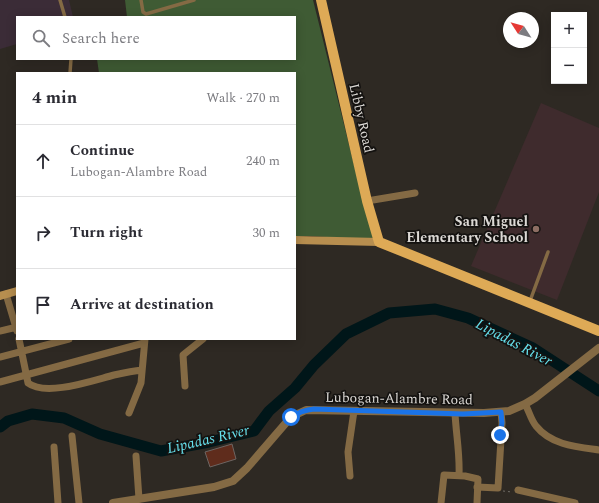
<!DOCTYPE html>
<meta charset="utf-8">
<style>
body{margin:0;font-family:Spectral,serif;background:#f2f2f3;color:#2b2b33}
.controls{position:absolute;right:12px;top:12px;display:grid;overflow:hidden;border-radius:0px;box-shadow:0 2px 10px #0003}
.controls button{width:36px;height:36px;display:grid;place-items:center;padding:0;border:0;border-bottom:1px solid #e1e1e2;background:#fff;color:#2b2b33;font:20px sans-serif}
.compass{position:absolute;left:503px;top:12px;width:36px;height:36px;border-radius:50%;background:#fff;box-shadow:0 2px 10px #0003;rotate:306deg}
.stop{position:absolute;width:12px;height:12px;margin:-9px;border:3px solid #1a73e8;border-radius:50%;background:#fff}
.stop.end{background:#1a73e8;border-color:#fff;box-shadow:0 1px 4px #0008}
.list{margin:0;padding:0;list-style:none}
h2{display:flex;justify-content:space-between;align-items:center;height:52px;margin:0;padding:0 16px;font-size:17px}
h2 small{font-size:13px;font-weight:400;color:#7c7c81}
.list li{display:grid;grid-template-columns:26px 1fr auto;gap:12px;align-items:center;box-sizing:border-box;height:72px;padding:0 16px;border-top:1px solid #e1e1e2}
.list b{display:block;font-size:15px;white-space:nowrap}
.list p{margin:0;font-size:13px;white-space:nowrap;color:#7c7c81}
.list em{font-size:13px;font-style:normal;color:#7c7c81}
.icon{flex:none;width:22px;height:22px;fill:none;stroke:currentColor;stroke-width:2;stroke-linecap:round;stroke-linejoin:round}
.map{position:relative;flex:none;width:599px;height:503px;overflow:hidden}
.search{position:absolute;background:#fff;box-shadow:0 2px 10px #0003;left:16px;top:16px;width:280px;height:44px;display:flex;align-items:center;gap:10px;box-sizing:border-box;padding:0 14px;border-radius:0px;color:#7c7c81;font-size:15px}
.panel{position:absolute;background:#fff;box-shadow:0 2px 10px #0003;left:16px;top:72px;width:280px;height:268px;border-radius:0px}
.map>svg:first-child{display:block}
</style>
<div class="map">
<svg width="599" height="503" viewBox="0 0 599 503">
<rect width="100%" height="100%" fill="#2e2923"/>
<!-- industrial -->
<path fill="#3b2c37" d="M 0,0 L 69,0 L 73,17 L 17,17 L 17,44 L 0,49 Z"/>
<!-- education -->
<path fill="#3f2b2d" d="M 541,103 L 599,128 L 599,192 L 557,300 L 471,266 Z"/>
<!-- green -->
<path fill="#3f5b34" d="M 125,0 L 313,0 L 354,165 L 374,240 L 311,236 L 295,236 L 295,73 L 99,73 L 97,59 L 295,59 L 295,17 L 127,17 Z"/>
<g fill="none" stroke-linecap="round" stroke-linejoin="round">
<!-- river -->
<path stroke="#001619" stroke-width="11" d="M 0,427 L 8,421 L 32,414 L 64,418 L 100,434 L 161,451 L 209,442 L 254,431 L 269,411 L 295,388 L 314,365 L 346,334 L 389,313 L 435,309 L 468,318 L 533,348 L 599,391"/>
</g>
<!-- building -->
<path fill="#5f2c1c" stroke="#6d6562" d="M 232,444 L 236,459 L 210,467 L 205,452 Z"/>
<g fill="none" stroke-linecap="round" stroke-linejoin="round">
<!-- path -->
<path stroke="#706c66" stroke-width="1" stroke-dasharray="2 3" stroke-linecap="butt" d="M 503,491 L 512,492"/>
<!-- service -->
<path stroke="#846a44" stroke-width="3.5" d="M 60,0 L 65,17
M 141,0 L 143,12 L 146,14 L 194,0
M 70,73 L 71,59
M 530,301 L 548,252"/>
<!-- minor -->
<path stroke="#846a44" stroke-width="7" d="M 367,201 L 415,193
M 6,294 L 17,331
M 0,331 L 17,327
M 19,339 L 28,383 C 46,397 94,380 114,375 C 123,373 132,371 142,370
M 0,357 L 69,339
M 0,382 L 144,343
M 185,386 L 183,355 L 203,339
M 525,404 C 529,411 531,420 536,426 C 551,445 577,447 599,450
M 129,413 L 141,383 L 145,339
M 455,413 C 456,434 460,454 459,475
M 72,436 L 79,503
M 54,447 L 58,503
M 136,456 L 139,499
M 350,476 L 348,452 L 354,411
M 477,487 L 498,488 L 502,423 L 501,412
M 518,490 L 575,503
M 441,503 L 444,475 L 465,476 L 478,479 L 477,503"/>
<!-- tertiary -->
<path stroke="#846a44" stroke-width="8" d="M 113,503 L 214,487 L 233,481 L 247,468 L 291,417 L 306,410 L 484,413 L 509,411 L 525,404 L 535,398 L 599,348"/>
<!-- secondary -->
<path stroke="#b78e4f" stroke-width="8" d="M 295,240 L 379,242
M 0,296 L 17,291"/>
<!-- primary -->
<path stroke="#deaa56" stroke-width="10" d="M 321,0 L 367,201 L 379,242 L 599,331"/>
</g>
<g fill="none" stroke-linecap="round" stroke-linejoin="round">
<!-- route -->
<path stroke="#1a73e8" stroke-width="5" d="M 291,417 C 299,412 305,410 314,409 L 463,414 L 501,412 L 502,423 L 500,435"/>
</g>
<!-- markers -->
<circle fill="#8d6e63" stroke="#141210" stroke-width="1.5" cx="536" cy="229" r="4"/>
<g text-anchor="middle" stroke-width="3.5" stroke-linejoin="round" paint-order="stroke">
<!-- street labels -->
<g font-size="14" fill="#dcd9d5" stroke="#141210">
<text transform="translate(362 118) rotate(77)" y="5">Libby Road</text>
<text transform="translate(399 398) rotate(1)" y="5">Lubogan-Alambre Road</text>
</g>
<!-- poi labels -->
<g font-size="14" font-weight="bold" fill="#dcd9d5" stroke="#141210" text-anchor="end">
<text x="528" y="226">San Miguel<tspan x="528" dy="16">Elementary School</tspan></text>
</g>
<!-- water labels -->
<g font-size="15" font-style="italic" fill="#66e0ec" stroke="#141210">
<text transform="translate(514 342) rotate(28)" y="5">Lipadas River</text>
<text transform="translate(208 439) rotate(-13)" y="5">Lipadas River</text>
</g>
</g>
</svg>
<div class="controls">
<button>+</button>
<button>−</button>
</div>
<svg class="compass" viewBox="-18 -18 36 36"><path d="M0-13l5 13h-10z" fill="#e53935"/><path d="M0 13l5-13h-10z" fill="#7c7c81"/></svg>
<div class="stop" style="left:291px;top:417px"></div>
<div class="stop end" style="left:500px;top:435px"></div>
<div class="search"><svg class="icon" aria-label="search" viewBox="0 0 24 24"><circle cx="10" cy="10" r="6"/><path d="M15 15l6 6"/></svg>Search here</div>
<section class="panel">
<h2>4 min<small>Walk · 270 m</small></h2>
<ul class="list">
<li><svg class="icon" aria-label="ahead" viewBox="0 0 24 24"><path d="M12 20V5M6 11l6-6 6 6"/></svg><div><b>Continue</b><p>Lubogan-Alambre Road</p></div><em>240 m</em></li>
<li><svg class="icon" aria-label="right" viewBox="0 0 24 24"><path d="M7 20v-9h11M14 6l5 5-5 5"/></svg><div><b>Turn right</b></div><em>30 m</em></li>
<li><svg class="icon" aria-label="arrive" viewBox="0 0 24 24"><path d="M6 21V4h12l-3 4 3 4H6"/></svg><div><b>Arrive at destination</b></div></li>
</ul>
</section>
</div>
